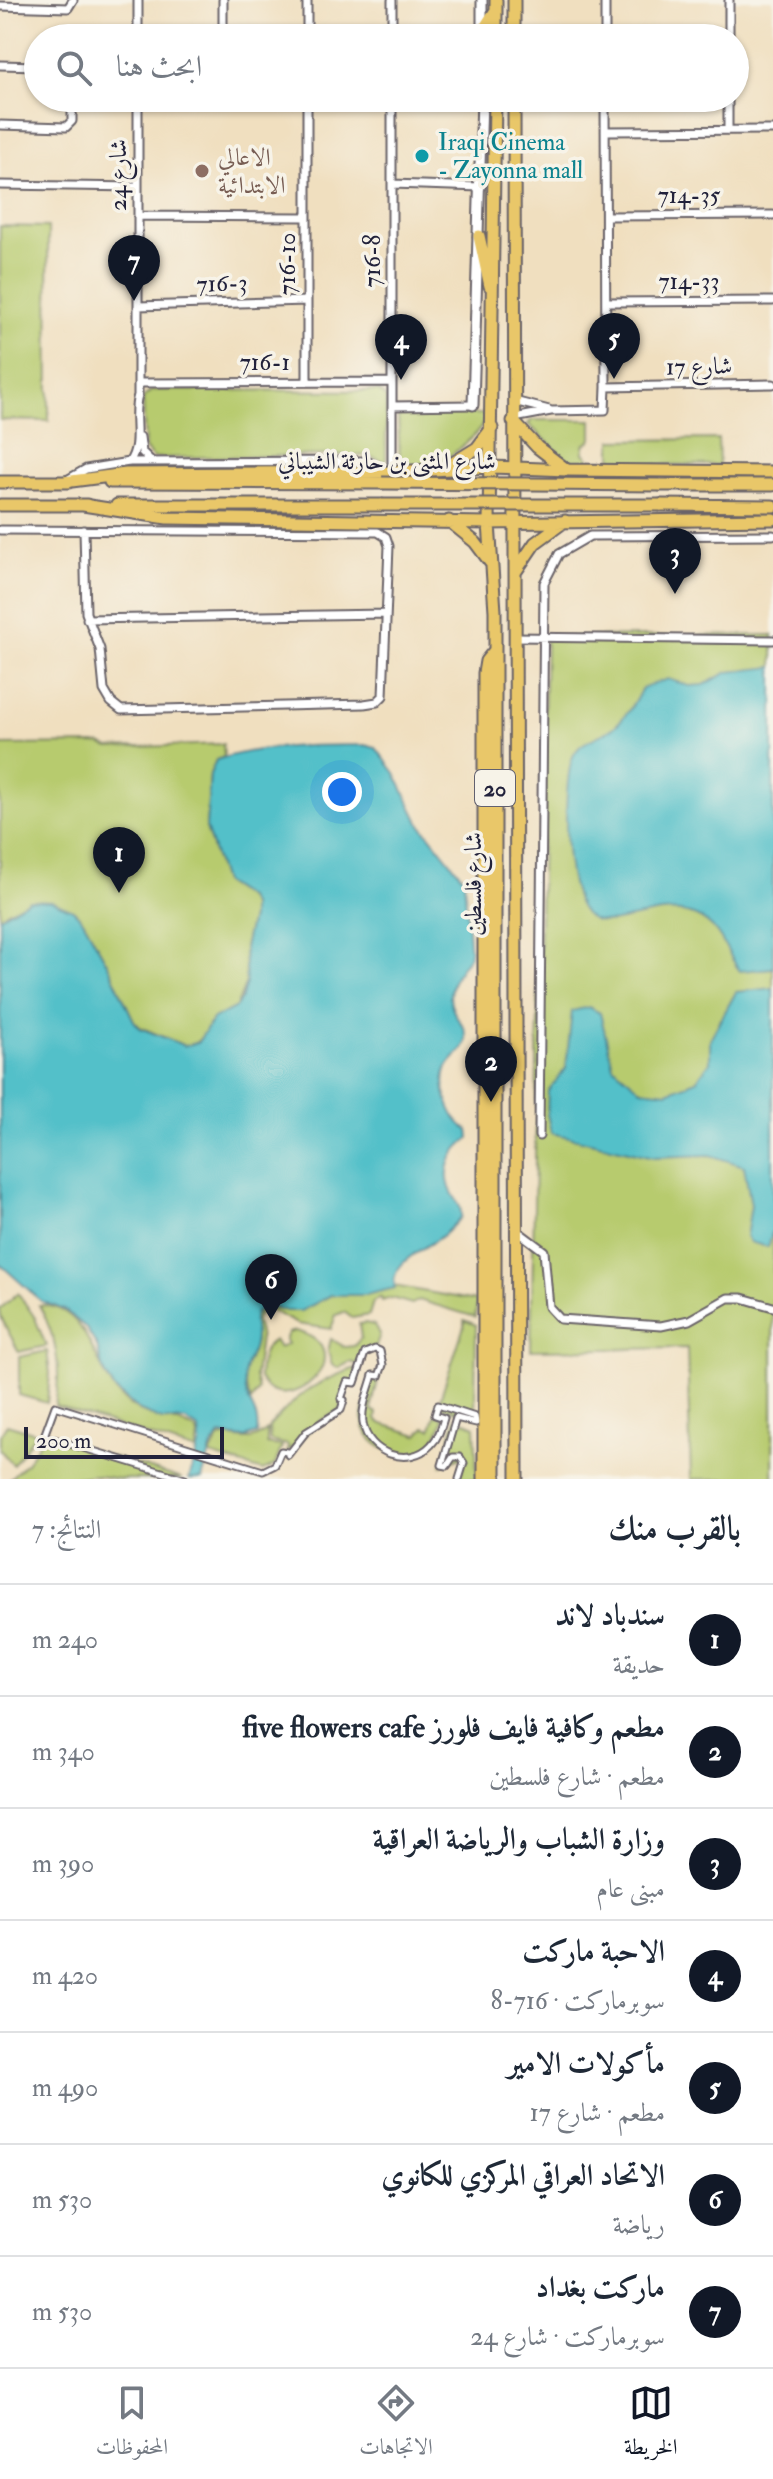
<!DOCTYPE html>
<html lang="ar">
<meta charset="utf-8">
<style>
body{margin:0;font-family:"IM FELL Double Pica",Amiri,serif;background:#f6f6f7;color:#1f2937;direction:rtl}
.scale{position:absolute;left:24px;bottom:20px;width:200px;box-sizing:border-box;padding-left:8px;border:4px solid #22223b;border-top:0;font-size:22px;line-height:28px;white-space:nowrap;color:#22223b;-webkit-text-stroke:6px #f7f3e8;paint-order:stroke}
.you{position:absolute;left:342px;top:792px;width:28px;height:28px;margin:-20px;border:6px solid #fff;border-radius:50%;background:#1a73e8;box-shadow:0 0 0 12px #1a73e833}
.badge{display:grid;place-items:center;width:52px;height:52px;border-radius:50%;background:#111827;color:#fff;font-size:26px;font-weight:700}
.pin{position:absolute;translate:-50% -66px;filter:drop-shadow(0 2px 4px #0008)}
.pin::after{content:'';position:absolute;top:42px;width:28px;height:24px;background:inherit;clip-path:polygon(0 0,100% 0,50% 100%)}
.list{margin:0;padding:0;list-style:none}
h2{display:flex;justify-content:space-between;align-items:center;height:104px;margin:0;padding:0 32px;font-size:34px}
h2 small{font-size:26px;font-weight:400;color:#747a83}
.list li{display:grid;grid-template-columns:52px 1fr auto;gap:24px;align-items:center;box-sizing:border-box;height:112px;padding:0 32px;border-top:2px solid #e0e1e3}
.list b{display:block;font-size:30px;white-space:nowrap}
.list p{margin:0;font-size:26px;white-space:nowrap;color:#747a83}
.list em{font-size:26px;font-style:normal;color:#747a83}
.icon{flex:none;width:44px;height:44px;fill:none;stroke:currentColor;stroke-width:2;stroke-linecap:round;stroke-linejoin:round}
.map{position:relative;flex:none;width:773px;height:1479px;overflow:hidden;direction:ltr}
.search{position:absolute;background:#fff;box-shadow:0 2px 6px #0004;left:24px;right:24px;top:24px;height:88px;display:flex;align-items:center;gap:20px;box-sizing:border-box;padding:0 28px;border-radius:44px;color:#747a83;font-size:30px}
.sheet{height:888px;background:#fff}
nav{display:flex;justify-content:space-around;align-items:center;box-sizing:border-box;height:112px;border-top:2px solid #e0e1e3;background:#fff;font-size:22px;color:#747a83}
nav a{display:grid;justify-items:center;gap:4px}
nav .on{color:#111827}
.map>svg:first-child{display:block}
</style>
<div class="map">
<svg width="773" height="1479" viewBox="0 0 773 1479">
<rect width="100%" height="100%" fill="#f7f3e8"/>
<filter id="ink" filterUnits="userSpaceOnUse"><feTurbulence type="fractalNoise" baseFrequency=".0125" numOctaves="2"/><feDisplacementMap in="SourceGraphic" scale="16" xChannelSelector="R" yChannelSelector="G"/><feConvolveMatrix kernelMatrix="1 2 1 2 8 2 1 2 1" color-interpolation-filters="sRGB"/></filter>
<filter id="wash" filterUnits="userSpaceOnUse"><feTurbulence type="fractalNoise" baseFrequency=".006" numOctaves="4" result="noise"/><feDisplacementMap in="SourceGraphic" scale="32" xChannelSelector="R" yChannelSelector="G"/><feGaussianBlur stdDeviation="1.8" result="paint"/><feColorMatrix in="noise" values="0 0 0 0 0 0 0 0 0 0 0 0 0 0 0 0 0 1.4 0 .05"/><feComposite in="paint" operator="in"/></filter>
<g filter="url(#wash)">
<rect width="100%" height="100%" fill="#f0dfbf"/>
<!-- green -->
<path fill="#b7cb6e" stroke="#6c7654" stroke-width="2" d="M 0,226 L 48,227 L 49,421 L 0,420 Z
M 152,390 L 379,391 L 386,398 L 386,462 L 367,456 L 346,455 L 153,458 L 145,449 L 143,398 Z
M 398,414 L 489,414 C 480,435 449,461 426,467 C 418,469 408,467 400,467 Z
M 532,420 L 592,420 L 592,439 L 584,445 L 584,453 L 593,462 L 592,466 L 570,462 L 528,424 Z
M 718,439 L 719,465 L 612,464 L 612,440 Z
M 773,635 L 773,1479 L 691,1479 L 687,1348 L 531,1350 L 546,637 Z
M 100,744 L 109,748 L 223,744 L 224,757 L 216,760 L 210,774 L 206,827 L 223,882 L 247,898 L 251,905 L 251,918 L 244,948 L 246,983 L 236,1007 L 209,1025 L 204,1035 L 192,1046 L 185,1046 L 140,1027 L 134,1021 L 107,963 L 83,920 L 73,910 L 9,910 L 0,917 L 0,745 Z
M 394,1286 L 477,1301 L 475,1317 L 419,1300 L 412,1304 L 391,1298 L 382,1301 L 381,1297 L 373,1302 L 369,1315 L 352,1318 L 344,1312 L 336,1315 L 331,1329 L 297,1324 L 268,1309 L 258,1315 L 256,1321 L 260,1337 L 255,1377 L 258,1390 L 251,1401 C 237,1369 247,1372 254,1344 C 258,1325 244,1316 267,1305 L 287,1311 L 301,1311 L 331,1295 L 365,1295 Z
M 18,1293 L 35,1318 L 46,1346 L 18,1352 C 14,1338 0,1323 0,1309 Z
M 39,1305 C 92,1306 92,1370 122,1398 C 145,1422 172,1416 196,1430 L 198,1435 L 196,1451 L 55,1406 C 62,1369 57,1338 39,1305 Z
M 464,1320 L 476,1325 L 475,1417 L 438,1405 L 464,1326 Z
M 365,1323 L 374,1325 L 380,1334 L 375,1349 L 366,1351 L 360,1365 L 350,1362 L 339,1368 L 332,1365 L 328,1351 L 331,1339 L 345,1347 L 354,1346 L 361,1338 L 359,1324 Z
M 295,1331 C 368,1349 283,1426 259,1378 C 260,1364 262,1346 274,1340 L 279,1348 L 287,1344 L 285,1340 L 288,1333 Z
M 47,1351 L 50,1373 L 47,1403 L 19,1395 L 19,1357 Z
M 353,1369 L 359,1371 L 355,1383 L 349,1382 L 341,1398 L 344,1400 L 341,1410 L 320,1421 L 287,1452 L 288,1445 L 270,1441 L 269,1427 C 299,1394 311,1384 353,1369 Z
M 373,1375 L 379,1376 L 371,1410 L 377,1413 L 376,1419 L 379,1423 L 418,1435 L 425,1427 L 431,1429 L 435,1415 L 444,1418 C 435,1449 414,1465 383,1448 C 372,1442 363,1432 363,1418 C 364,1404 370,1388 373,1375 Z
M 456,1418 L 475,1426 L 477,1479 L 459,1479 L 464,1463 L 460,1457 L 442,1465 Z
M 7,1424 L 36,1433 L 13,1465 L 0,1450 L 0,1437 Z
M 267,1430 L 267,1444 L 282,1446 L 275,1465 L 263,1471 L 210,1455 L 219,1438 C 239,1433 247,1448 267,1430 Z
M 44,1436 L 182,1479 L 120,1479 L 92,1475 L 71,1479 L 9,1479 L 26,1463 Z"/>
<!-- water -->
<path fill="#52c0c9" stroke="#3a7182" stroke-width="2" d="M 773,667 L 773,968 L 740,971 C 725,951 721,927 696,916 C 659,901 621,929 594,920 C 560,909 563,788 572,759 C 579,739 599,739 614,727 C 627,716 635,703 642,688 L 668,679 L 689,686 L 704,685 L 728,672 Z
M 365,745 L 376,748 L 395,773 L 419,822 L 464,879 L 470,955 C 457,972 443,989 454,1012 C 459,1022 467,1027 466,1039 C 466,1053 450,1057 446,1070 C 440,1088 451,1122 469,1130 L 470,1138 C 453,1149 443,1168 450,1188 C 454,1199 462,1204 461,1217 C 455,1223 449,1230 443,1235 C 427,1248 388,1262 395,1288 L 365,1295 L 331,1295 L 301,1311 L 287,1311 L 267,1305 L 255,1313 C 252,1322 255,1329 255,1338 C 254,1357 241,1363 245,1387 C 248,1408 260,1411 257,1434 L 244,1438 L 220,1435 L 212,1446 L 202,1479 L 189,1479 L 200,1443 L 199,1429 L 186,1421 L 162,1420 L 140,1411 L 114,1389 L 102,1367 L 97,1346 L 85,1327 L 65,1310 L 41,1301 L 0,1264 L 0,917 L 29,900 L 52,901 L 73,910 L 83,920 L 107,963 L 134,1021 L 140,1028 L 185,1046 L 198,1042 L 213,1019 L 236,1007 L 242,997 L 246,983 L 244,948 L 251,918 L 251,905 L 247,898 L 223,882 L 206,827 L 210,774 L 216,760 C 264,744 315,746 365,745 Z
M 773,988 L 773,1230 L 768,1247 L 749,1242 L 746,1237 L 751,1205 L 744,1166 L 710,1155 L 654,1157 L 551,1133 L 547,1114 L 548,1091 L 566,1068 L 572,1011 L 589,1007 L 600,1013 L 613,1066 L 641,1089 L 667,1092 L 696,1081 L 710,1062 L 710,1039 L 736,992 Z"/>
</g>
<g filter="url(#ink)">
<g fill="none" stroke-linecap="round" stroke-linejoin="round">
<!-- pedestrian casing -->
<g stroke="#6a6469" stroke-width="9">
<path id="pedestrian" d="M 185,1479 L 44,1436 L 55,1406 L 263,1471 L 275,1465 L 281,1451 L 287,1452 L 288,1455 L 306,1432 L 341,1410 L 344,1400 L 341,1399 L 347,1382 L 355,1383 L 365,1353 L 375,1349 L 380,1351 L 383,1365 L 379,1376 L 373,1375 C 369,1390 361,1407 363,1423 C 368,1454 409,1468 431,1445 C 439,1437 441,1428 444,1418 L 435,1415 L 438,1405 L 475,1417 L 476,1423 L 456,1418 L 442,1465 L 447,1466 L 453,1457 L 460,1457 L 464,1463 L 459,1479"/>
</g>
<!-- minor casing -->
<g stroke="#6a6469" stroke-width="11">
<path id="minor" d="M 307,0 L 307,38
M 605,0 L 605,38
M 0,6 L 68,8 L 73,0
M 138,38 L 138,0
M 223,38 L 223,0
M 392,38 L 392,0
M 729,38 L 729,0
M 0,65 L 38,66
M 307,98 L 307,382
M 392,98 L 392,472
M 605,98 L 606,387
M 0,125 L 66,127 L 72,121 L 72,98
M 728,130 L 728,98
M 605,131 L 773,130
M 392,184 L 481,187
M 0,185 L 138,187
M 138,216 L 307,217
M 606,216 L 773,215
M 606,302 L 773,301
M 138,306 L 307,301
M 138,383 L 392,382
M 514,401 L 549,410
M 392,406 L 473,405
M 514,418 L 551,411 L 605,410 L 606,387 L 773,384
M 140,437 L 142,452 L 151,461
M 129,462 C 143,443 131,417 138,395 L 138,98
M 65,481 L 86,469 L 129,462 L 367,461 L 386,471
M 0,530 C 126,530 252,532 378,532 L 386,537 L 389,546 L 383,696 L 377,702 L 364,704 L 121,710 L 111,702 L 104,690 L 100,649 L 86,613 L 84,530
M 87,619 L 386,614
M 515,637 L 773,640
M 539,1136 L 544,583 L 559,554 L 590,536 L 773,535
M 516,1230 L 544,1251 L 549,1307 L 560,1319 L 661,1326 L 689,1320 L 728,1298 L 742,1298 L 773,1307"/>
</g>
<!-- tertiary casing -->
<g stroke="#6a6469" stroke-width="13">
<path id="tertiary" d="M 482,0 L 482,38
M 473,405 L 482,98"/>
</g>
<!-- primary casing -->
<g stroke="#6a6469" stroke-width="15">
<path id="primary" d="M 482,32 L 496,10
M 496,38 L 496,0
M 514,38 L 514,0
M 514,98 L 517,1479
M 479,236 L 490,286
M 513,421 L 537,447 L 567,470
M 448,466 L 477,448 L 492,428
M 0,482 L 69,482
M 64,482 L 126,474 L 392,472 L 491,467 L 567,470 L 773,472
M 110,482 L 382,483
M 660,485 L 773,485
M 0,505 L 87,505
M 83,505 L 167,518 L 489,523 L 773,519
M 117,505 L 382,505
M 660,505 L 773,506
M 449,521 L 475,542 L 490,562
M 516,571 L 535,543 L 565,521
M 484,1479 L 484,673 L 486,661 L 495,650
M 495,1479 L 495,611 L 489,523 L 495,98"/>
</g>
<!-- pedestrian -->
<use href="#pedestrian" stroke="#fff" stroke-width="5"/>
<!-- minor -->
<use href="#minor" stroke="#fff" stroke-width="7"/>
<!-- tertiary -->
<use href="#tertiary" stroke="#fff" stroke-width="9"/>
<!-- primary -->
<use href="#primary" stroke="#e9c769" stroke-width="11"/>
<!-- primary-bridge casing -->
<g stroke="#6a6469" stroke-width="15" stroke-linecap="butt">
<path id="primary-bridge" d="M 382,483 L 660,485
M 382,505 L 660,505"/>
</g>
<!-- primary-bridge -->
<use href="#primary-bridge" stroke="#e9c769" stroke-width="11"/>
</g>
</g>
<!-- markers -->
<circle fill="#0f9aa8" stroke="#f7f3e8" stroke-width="3" cx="422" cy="156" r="8"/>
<circle fill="#8d6e63" stroke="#f7f3e8" stroke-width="3" cx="202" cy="171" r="8"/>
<g text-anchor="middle" stroke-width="7" stroke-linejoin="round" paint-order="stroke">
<!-- shield labels -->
<rect fill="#f7f3e8" stroke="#62616f" stroke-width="2" x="475" y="770" width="40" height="36" rx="6"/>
<g font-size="22" font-weight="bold" fill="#22223b">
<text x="495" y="796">20</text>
</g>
<!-- culture labels -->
<g font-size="24" fill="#0d838f" stroke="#f7f3e8" text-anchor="start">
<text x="438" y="150">Iraqi Cinema<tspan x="438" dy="28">- Zayonna mall</tspan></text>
</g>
<!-- education labels -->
<g font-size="24" fill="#785e54" stroke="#f7f3e8" text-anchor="start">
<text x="218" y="165">الاعالي<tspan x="218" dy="28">الابتدائية</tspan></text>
</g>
<!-- street labels -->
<g font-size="24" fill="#22223b" stroke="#f7f3e8">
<text transform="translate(118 175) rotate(-90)" y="8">شارع 24</text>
<text x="689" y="203">714-35</text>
<text transform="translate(372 261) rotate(-90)" y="8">716-8</text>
<text transform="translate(287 264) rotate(-90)" y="8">716-10</text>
<text x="689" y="289">714-33</text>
<text transform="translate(222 283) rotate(-2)" y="8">716-3</text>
<text x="265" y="370">716-1</text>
<text transform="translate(699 366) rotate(-1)" y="8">شارع 17</text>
<text x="387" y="469">شارع المثنى بن حارثة الشيباني</text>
<text transform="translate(473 884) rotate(-90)" y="8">شارع فلسطين</text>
</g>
</g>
</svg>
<div class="scale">200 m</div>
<div class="you"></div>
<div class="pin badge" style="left:119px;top:893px">1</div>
<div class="pin badge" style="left:491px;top:1102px">2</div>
<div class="pin badge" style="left:675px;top:594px">3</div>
<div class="pin badge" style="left:401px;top:380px">4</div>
<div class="pin badge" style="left:614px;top:379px">5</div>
<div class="pin badge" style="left:271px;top:1320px">6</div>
<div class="pin badge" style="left:134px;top:301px">7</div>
<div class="search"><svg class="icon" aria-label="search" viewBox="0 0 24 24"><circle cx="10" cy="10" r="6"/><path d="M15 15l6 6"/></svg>ابحث هنا</div>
</div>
<section class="sheet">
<h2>بالقرب منك<small>النتائج: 7</small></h2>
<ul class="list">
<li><span class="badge">1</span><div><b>سندباد لاند</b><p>حديقة</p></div><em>240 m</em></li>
<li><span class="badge">2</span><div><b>مطعم وكافية فايف فلورز five flowers cafe</b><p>مطعم · شارع فلسطين</p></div><em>340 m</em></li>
<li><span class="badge">3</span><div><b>وزارة الشباب والرياضة العراقية</b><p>مبنى عام</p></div><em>390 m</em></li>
<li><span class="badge">4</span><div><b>الاحبة ماركت</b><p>سوبرماركت · 716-8</p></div><em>420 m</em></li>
<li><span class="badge">5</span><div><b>مأكولات الامير</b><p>مطعم · شارع 17</p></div><em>490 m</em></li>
<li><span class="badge">6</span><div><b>الاتحاد العراقي المركزي للكانوي</b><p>رياضة</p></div><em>530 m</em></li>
<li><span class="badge">7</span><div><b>ماركت بغداد</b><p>سوبرماركت · شارع 24</p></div><em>530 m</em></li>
</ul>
</section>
<nav>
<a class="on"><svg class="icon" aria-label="map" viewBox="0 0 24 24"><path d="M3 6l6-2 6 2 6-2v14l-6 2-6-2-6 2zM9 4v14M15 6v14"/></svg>الخريطة</a>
<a><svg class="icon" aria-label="directions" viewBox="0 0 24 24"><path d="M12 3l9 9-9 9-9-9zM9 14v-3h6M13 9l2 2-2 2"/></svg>الاتجاهات</a>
<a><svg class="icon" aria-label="saved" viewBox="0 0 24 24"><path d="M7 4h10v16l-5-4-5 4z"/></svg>المحفوظات</a>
</nav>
